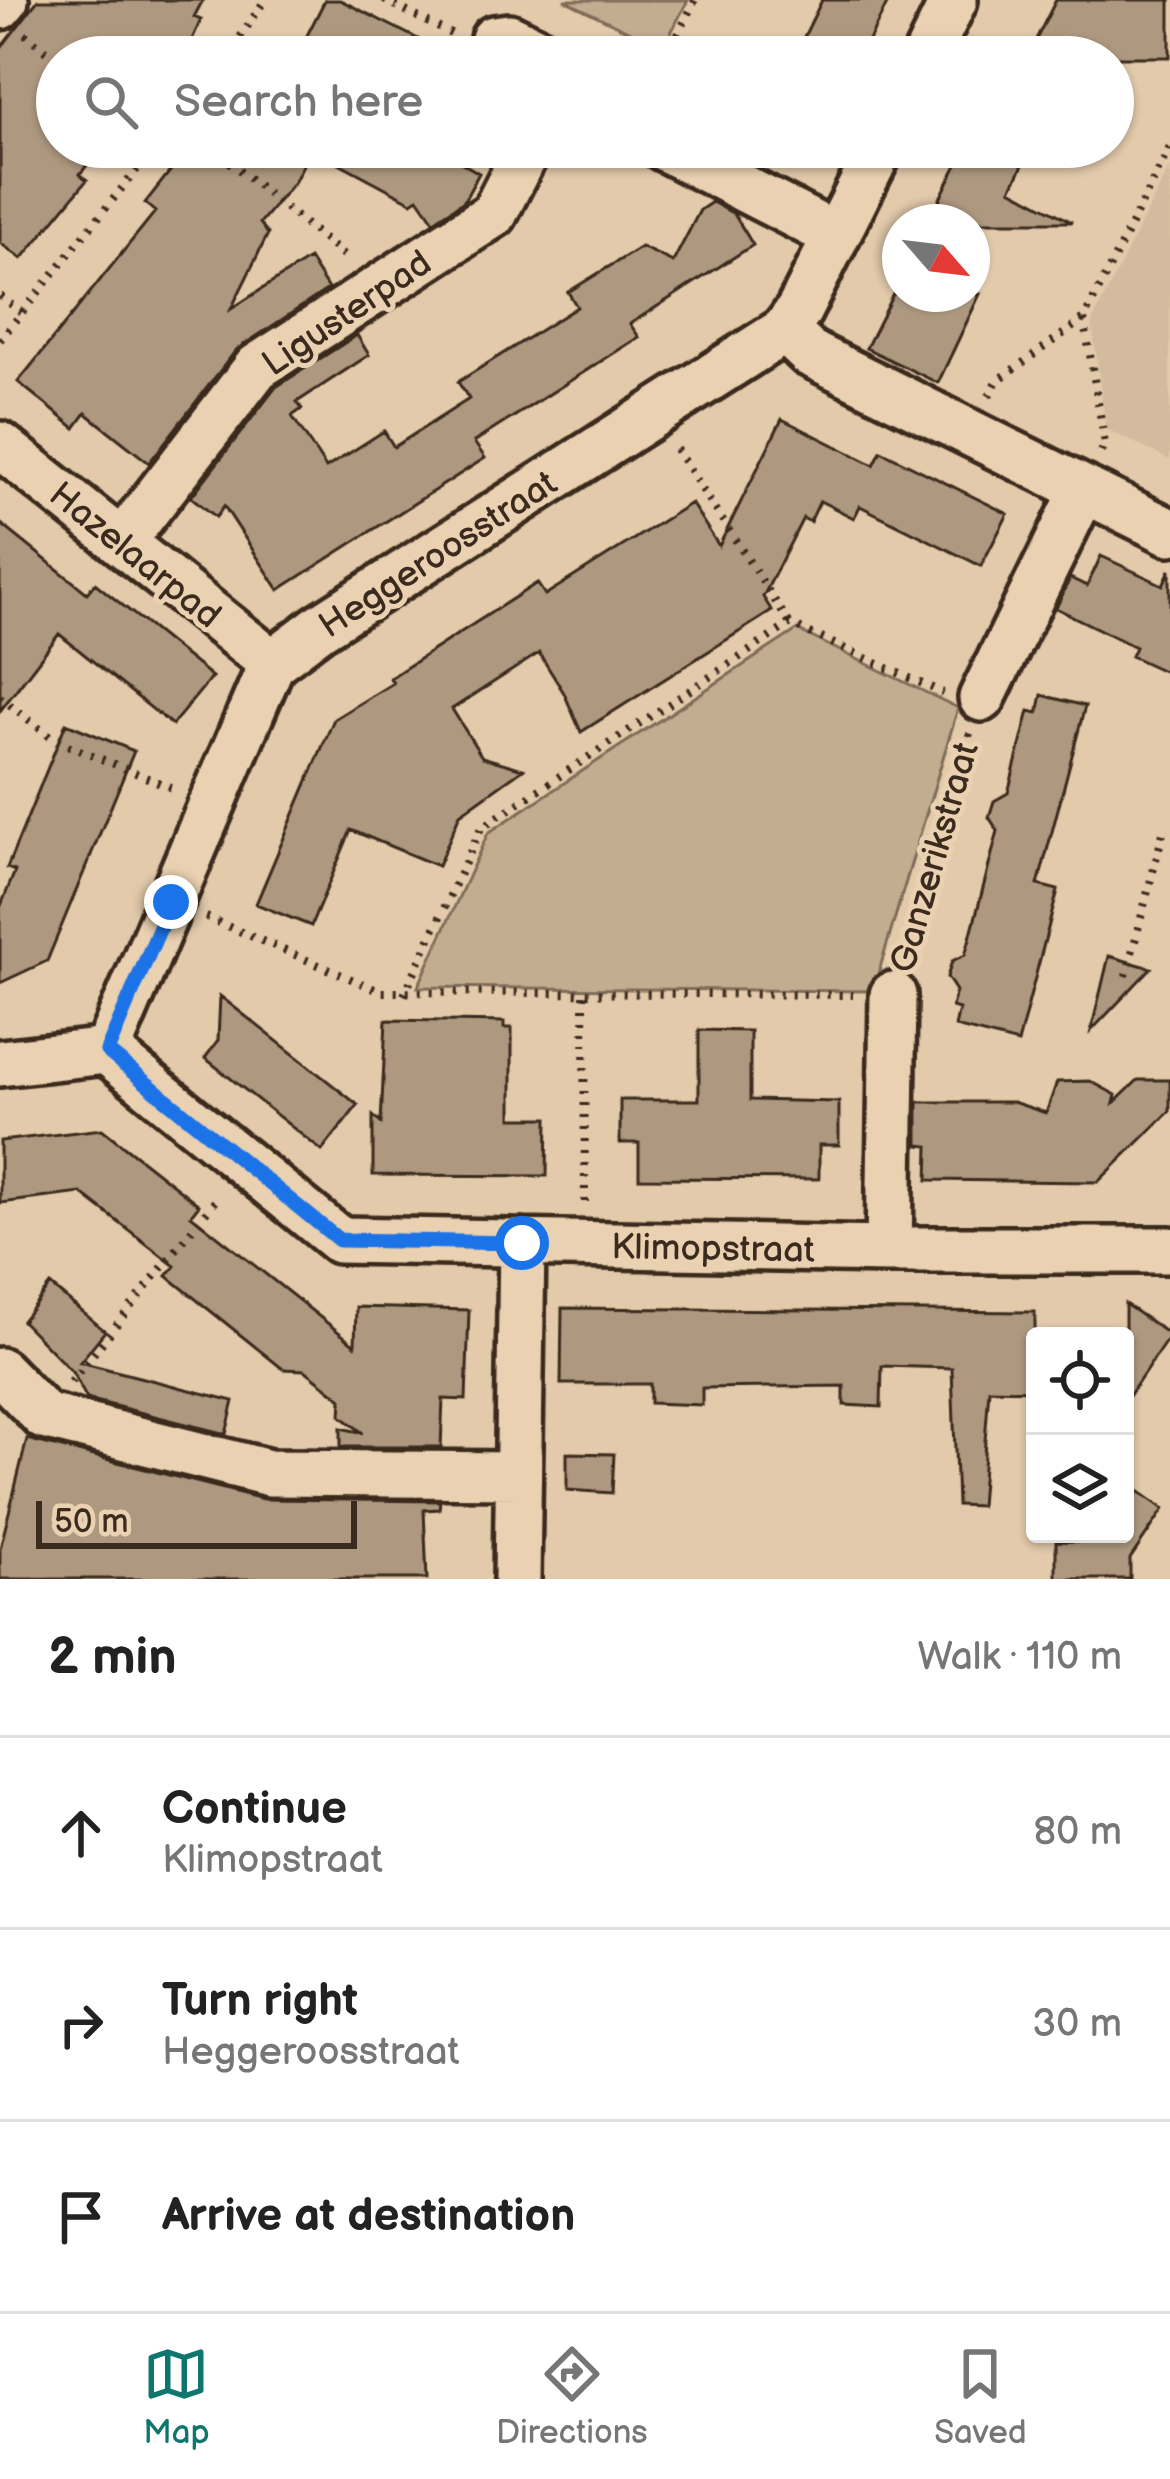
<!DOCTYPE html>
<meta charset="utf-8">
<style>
body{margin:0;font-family:"Balsamiq Sans",sans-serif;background:#f2f2f2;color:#222}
.controls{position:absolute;right:36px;bottom:36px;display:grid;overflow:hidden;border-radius:12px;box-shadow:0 3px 9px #0004}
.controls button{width:108px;height:108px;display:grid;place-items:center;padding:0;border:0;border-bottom:3px solid #e0e0e0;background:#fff;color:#222;font:60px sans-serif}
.compass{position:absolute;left:882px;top:204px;width:108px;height:108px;border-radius:50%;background:#fff;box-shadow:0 3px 9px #0004;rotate:118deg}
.scale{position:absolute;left:36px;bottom:30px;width:321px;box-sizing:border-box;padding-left:12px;border:6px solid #3b2a1e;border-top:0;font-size:33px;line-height:42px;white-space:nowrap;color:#3b2a1e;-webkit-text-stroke:9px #e9d1b1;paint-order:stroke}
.stop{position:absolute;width:36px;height:36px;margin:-27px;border:9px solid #1a73e8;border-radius:50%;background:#fff}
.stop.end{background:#1a73e8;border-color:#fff;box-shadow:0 3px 12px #0008}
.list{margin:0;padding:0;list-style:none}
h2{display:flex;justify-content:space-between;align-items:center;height:156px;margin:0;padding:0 48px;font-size:51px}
h2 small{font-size:39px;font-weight:400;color:#767676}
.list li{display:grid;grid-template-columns:78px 1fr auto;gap:36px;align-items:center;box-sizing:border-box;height:192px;padding:0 48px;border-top:3px solid #e0e0e0}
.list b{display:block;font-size:45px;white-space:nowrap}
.list p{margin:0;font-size:39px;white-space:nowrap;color:#767676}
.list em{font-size:39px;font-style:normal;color:#767676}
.icon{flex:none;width:66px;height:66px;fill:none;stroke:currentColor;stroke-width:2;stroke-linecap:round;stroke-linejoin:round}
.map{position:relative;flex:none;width:1170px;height:1579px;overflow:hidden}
.search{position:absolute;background:#fff;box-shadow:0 3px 9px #0004;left:36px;right:36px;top:36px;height:132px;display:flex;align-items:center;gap:30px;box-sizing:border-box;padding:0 42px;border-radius:66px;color:#767676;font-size:45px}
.sheet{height:732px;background:#fff}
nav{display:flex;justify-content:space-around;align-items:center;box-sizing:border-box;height:168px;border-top:3px solid #e0e0e0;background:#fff;font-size:33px;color:#767676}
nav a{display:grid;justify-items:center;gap:6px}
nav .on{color:#0f766e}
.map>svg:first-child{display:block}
</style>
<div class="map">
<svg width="1170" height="1579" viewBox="0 0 1170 1579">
<rect width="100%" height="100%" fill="#e2caab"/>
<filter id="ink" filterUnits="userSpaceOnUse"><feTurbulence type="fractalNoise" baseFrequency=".00833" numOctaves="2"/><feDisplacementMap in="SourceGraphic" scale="24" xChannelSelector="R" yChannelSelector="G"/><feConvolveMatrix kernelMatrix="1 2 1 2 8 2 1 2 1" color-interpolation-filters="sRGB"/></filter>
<g filter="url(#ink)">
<!-- built -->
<path fill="#d2bb9e" d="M 1170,167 L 1170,460 L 1106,429 L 1092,322 Z"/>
<!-- green -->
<path fill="#c3ad91" stroke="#7f6c58" stroke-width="3" d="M 564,0 L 688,0 L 663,48 Z
M 797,630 L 958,708 L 873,991 L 418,987 L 488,833 Z"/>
<!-- building -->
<path fill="#ae9980" stroke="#3b2a1e" stroke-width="3" d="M 38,0 L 203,0 L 194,17 L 201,20 L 184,57 L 57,57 L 57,147 L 102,147 L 80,174 L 87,180 L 22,259 L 0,243 L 0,49 Z
M 325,0 L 340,0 L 454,57 L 296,57 Z
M 822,0 L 889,0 L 861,57 L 794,57 Z
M 1056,0 L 1170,0 L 1170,57 L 1027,57 Z
M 189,147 L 388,147 L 415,160 L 422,147 L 464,147 L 457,160 L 479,173 L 464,201 L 434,221 L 418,198 L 412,202 L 311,148 L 295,181 L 260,223 L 268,234 L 231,309 L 309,259 L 328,289 L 236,350 L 149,463 L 86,413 L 75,428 L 18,382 L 155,212 L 145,203 Z
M 966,147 L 1032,147 L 1011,189 L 1072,222 L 928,222 Z
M 712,202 L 734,214 L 753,245 L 630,324 L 639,337 L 474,442 L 485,458 L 279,590 L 224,506 L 216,517 L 191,497 L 276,387 L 357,335 L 369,355 L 297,402 L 302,409 L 292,416 L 326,468 L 384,431 L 394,447 L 469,399 L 458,382 L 577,307 L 568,292 L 641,247 L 673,262 L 700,210 Z
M 893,294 L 980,294 L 938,383 L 866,348 Z
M 782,419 L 874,465 L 881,451 L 1008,514 L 981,566 L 860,506 L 854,518 L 820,501 L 810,522 L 803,518 L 763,597 L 772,611 L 581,732 L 564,693 L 539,653 L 452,709 L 482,757 L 523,769 L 460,814 L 438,866 L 351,830 L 311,926 L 256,904 L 334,719 L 393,683 L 390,678 L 537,583 L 545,595 L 691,503 L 719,546 Z
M 0,523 L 87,593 L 95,583 L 212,677 L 172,725 L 59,634 L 0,711 Z
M 1101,556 L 1163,585 L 1170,570 L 1170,674 L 1131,656 L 1135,647 L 1056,608 L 1070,578 L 1087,586 Z
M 1042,695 L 1085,706 L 1038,885 L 1058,890 L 1018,1043 L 955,1027 L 959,1009 L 952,1007 L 956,991 L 947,977 L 952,961 L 965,955 L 970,938 L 998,831 L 989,817 L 994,801 L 1008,793 L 1029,711 L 1038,713 Z
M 66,723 L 134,751 L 47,961 L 0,983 L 0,908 L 15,871 L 7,868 Z
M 1109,956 L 1151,968 L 1091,1031 Z
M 220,996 L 358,1105 L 322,1151 L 205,1058 L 218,1041 Z
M 386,1020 L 504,1022 L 504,1028 L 512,1028 L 512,1118 L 548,1118 L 547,1176 L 373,1175 L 373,1116 L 381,1123 Z
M 699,1030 L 750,1031 L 750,1100 L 839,1102 L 839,1145 L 819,1145 L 819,1179 L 639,1178 L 639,1143 L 620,1143 L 620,1100 L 699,1100 Z
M 1138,1080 L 1170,1080 L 1170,1111 L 1098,1182 L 928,1180 L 929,1146 L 918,1145 L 918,1102 L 1013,1102 L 1046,1113 L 1057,1082 L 1090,1081 L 1116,1095 L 1114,1103 Z
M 102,1129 L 199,1205 L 191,1215 L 355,1345 L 356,1307 L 469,1310 L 466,1400 L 443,1399 L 441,1447 L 341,1447 L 341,1428 L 363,1433 L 341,1416 L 342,1399 L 305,1370 L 283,1369 L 167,1276 L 175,1266 L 81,1193 L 0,1203 L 0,1141 Z
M 50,1285 L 105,1331 L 80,1362 L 234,1401 L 226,1434 L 87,1399 L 72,1372 L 22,1321 Z
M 1125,1304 L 1170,1335 L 1125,1402 Z
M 562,1308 L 1035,1312 L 1035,1390 L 989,1389 L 980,1506 L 957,1505 L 952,1368 L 882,1366 L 881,1407 L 844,1405 L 844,1386 L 702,1388 L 702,1405 L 650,1403 L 650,1384 L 561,1384 Z
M 27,1439 L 263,1499 L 440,1501 L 439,1509 L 424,1510 L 427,1579 L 0,1579 L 0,1549 Z
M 567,1453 L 614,1454 L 612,1493 L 567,1490 Z
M 1125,1482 L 1164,1509 L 1130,1559 L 1130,1579 L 1056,1579 L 1056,1541 L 1093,1542 L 1093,1534 L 1125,1534 Z"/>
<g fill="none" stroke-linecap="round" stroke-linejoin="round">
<!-- minor casing -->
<g stroke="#3b2a1e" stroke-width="54">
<path id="minor" d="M 0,6 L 5,0
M 494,39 L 509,37 L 550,57
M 926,57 L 954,0
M 663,147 L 836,236
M 785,330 L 809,353 L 1170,532
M 0,445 L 272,663
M 122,542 L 257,367 L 494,214 L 528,147
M 982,698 L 1084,489
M 107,1051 L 272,663 L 320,627 L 785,330 L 799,310 L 881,147
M 107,1051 L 339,1240 L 889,1250 L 1170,1250
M 0,1063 L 107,1051
M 889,1250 L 893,995
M 0,1371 L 44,1416 L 269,1473 L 518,1475
M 517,1579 L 522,1243"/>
</g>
<!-- path -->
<path stroke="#3b2a1e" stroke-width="8" stroke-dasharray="3 9" stroke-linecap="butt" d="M 384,0 L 453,35
M 25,34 L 57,60
M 227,57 L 265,0
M 667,57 L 695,0
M 211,147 L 348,259
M 0,296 L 22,313
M 0,340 L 155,147
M 989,396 L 997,381 L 1084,319
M 676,449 L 790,624
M 1101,452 L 1105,444 L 1084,319 L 1170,147
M 0,697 L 53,739 L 172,788
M 206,917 L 382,992 L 853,995
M 905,955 L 970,733
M 1126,976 L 1164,829
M 404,995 L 481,828 L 790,624 L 943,693
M 584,995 L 585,1203
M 71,1382 L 218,1197"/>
<!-- minor -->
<use href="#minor" stroke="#e9d1b1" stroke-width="45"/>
</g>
</g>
<g fill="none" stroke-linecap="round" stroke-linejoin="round" filter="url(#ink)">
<!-- route -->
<path stroke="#1a73e8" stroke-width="15" d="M 171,902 L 107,1051 L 339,1240 L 522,1243"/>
</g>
<g text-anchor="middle" stroke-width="10" stroke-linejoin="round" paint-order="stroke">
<!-- street labels -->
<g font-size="36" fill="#3b2a1e" stroke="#e9d1b1">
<text transform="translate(346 312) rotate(-34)" y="13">Ligusterpad</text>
<text transform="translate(437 553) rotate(-33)" y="13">Heggeroosstraat</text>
<text transform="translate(136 554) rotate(39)" y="13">Hazelaarpad</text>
<text transform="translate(933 857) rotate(-74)" y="13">Ganzerikstraat</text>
<text transform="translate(713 1247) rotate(1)" y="13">Klimopstraat</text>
</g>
</g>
</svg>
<div class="controls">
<button><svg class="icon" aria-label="locate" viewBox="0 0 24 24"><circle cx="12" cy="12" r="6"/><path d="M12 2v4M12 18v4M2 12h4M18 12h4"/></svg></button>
<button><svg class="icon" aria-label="layers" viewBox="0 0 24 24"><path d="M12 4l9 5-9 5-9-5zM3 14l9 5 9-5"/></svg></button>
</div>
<svg class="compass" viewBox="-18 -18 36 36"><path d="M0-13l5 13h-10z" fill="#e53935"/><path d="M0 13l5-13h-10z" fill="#767676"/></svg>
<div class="scale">50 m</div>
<div class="stop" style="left:522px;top:1243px"></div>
<div class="stop end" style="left:171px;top:902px"></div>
<div class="search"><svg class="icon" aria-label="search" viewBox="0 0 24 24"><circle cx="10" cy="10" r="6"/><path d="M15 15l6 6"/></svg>Search here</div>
</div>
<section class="sheet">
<h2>2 min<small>Walk · 110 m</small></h2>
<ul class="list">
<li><svg class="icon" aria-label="ahead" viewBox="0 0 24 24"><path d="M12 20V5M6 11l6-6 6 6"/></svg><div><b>Continue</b><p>Klimopstraat</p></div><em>80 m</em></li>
<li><svg class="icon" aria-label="right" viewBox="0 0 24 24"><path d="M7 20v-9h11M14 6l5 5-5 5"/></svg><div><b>Turn right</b><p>Heggeroosstraat</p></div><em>30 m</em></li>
<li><svg class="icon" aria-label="arrive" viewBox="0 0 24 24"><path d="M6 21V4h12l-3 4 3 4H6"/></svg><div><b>Arrive at destination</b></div></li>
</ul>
</section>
<nav>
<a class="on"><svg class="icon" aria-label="map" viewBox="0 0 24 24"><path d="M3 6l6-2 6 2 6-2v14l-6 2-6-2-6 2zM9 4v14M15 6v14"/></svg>Map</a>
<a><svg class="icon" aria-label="directions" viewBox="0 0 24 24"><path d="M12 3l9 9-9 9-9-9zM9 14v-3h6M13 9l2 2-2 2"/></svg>Directions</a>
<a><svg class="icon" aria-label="saved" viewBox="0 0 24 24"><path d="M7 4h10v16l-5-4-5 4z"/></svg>Saved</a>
</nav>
